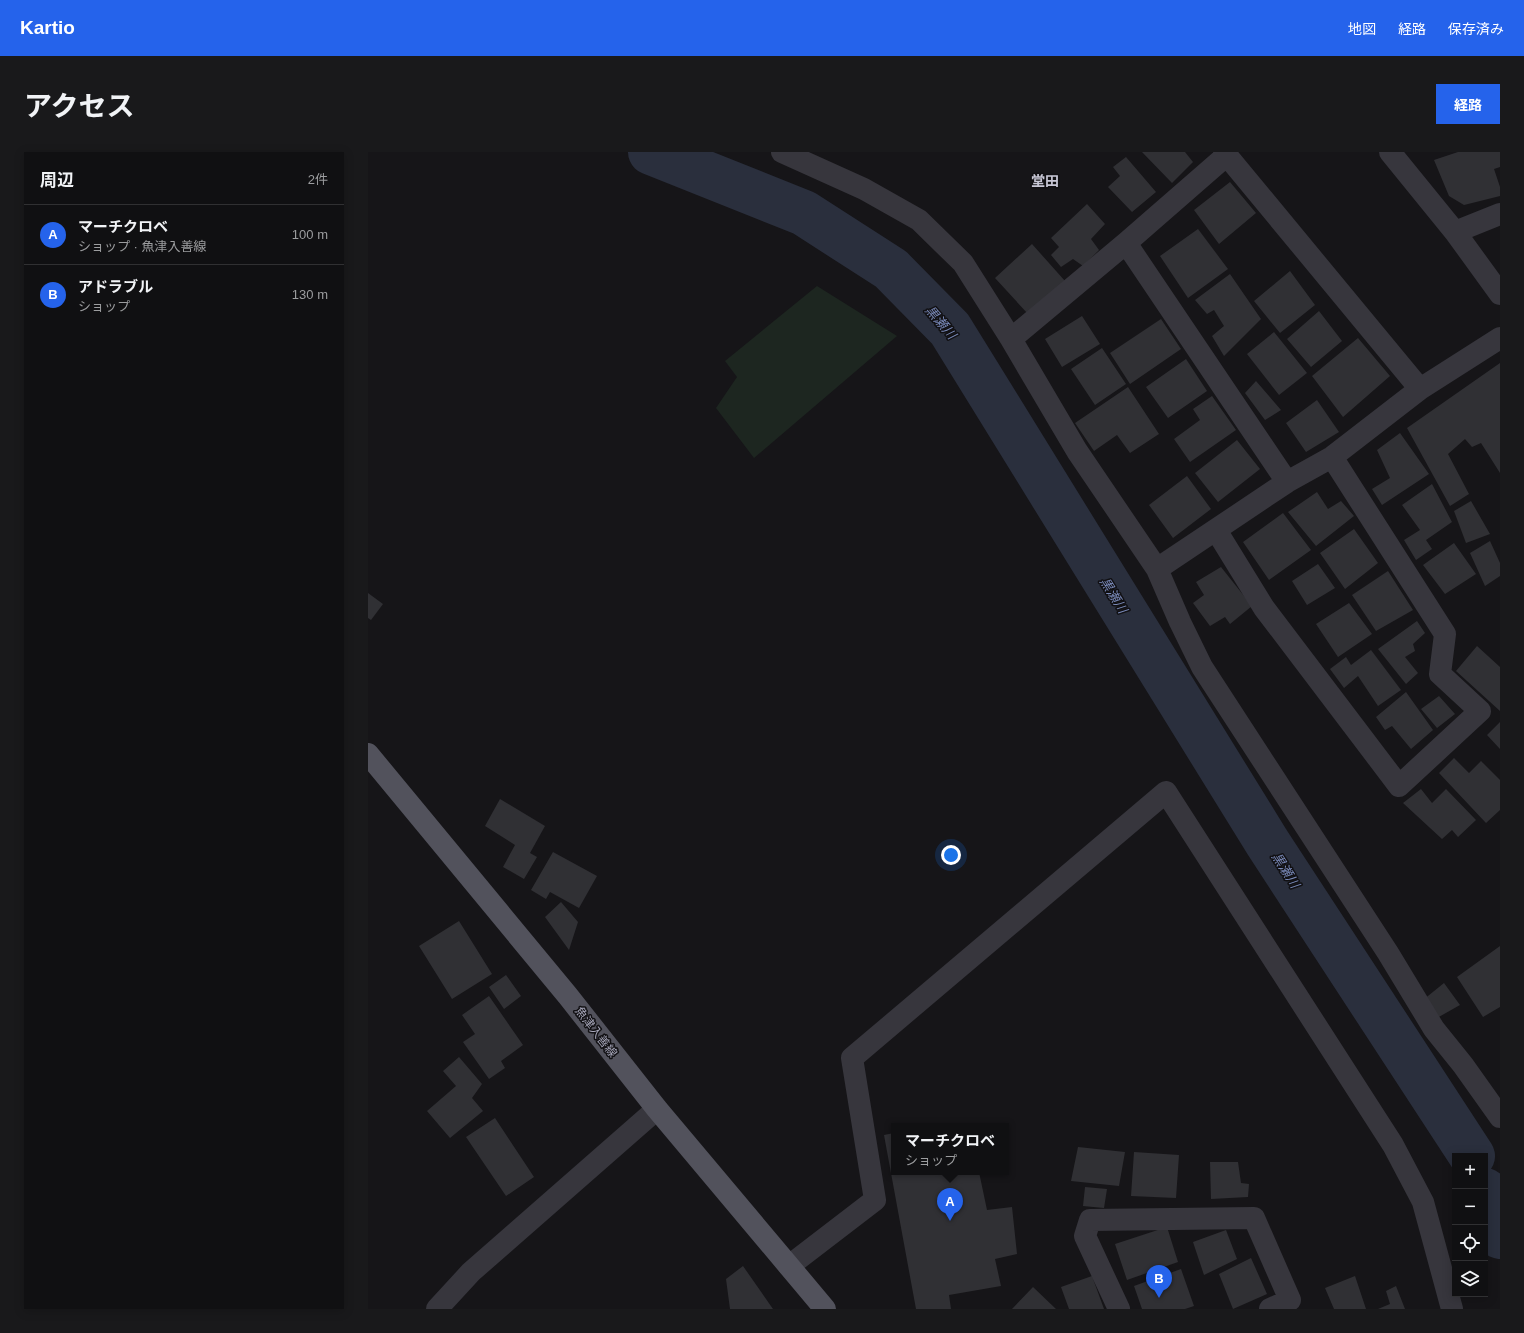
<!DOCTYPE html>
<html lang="ja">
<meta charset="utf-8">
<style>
body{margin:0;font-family:Arial,"Noto Sans JP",sans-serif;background:#19191b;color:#f1f3f6}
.controls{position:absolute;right:12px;bottom:12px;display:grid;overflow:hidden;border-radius:0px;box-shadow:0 2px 10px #0003}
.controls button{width:36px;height:36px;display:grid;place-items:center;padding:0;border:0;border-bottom:1px solid #303032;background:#101012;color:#f1f3f6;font:20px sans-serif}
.you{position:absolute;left:583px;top:703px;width:14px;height:14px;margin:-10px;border:3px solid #fff;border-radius:50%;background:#1a73e8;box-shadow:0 0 0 6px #1a73e833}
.badge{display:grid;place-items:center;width:26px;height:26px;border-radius:50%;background:#2563eb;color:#fff;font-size:13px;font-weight:700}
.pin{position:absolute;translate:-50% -33px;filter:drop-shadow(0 1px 2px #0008)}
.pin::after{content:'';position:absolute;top:21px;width:14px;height:12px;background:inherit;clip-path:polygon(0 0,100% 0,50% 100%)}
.popup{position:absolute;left:523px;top:971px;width:118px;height:52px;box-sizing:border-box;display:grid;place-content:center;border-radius:0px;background:#101012;filter:drop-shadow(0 1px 3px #0005);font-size:13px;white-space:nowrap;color:#9c9d9f}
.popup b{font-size:15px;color:#f1f3f6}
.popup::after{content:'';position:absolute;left:50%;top:100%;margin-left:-8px;border:8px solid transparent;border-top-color:#101012}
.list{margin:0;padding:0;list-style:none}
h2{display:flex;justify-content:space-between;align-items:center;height:52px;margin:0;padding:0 16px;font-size:17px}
h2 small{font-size:13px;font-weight:400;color:#9c9d9f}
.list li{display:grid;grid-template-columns:26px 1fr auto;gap:12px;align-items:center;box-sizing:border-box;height:60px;padding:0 16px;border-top:1px solid #303032}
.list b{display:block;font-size:15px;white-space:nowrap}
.list p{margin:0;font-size:13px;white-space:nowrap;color:#9c9d9f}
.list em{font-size:13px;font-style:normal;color:#9c9d9f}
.icon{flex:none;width:22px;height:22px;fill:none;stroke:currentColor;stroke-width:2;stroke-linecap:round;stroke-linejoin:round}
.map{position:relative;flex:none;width:1132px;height:1157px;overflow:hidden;border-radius:0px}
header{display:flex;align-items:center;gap:24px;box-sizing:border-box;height:56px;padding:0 20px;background:#2563eb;color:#fff}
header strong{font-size:19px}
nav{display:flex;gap:22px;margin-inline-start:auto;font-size:14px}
.intro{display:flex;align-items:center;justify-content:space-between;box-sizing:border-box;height:96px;padding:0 24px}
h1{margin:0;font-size:28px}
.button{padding:10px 18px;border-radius:0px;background:#2563eb;color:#fff;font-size:14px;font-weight:700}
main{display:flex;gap:24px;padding:0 24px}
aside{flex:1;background:#101012;border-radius:0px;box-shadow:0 2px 10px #0003}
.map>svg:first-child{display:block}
</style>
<header>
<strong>Kartio</strong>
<nav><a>地図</a><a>経路</a><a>保存済み</a></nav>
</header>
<div class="intro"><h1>アクセス</h1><a class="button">経路</a></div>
<main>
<aside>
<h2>周辺<small>2件</small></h2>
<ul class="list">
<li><span class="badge">A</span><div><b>マーチクロベ</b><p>ショップ · 魚津入善線</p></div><em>100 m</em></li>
<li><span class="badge">B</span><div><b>アドラブル</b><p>ショップ</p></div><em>130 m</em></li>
</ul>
</aside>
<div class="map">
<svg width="1132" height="1157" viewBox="0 0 1132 1157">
<rect width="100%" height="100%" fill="#161518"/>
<!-- green -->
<path fill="#1d2620" d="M 449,134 L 529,184 L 386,306 L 348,256 L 369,225 L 357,209 Z"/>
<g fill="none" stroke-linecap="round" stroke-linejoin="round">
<!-- river -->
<path stroke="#2a2f3d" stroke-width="46" d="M 283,0 L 436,61 L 523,117 L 582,177 L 899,690 L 1104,1004
M 1117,1039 L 1132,1084"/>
</g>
<!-- building -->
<path fill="#303034" d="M 774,0 L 817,0 L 825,10 L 804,31 Z
M 1090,0 L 1132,0 L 1132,15 L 1126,17 L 1132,35 L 1132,44 L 1096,53 L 1081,44 L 1066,8 Z
M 758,5 L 788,40 L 764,60 L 740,35 L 752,24 L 745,15 Z
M 862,30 L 888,61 L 851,92 L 826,58 Z
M 719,52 L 737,72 L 723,87 L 731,98 L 715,114 L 705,107 L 693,115 L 683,103 L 691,95 L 683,86 Z
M 830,77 L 860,117 L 820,146 L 792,104 Z
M 664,92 L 697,129 L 660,162 L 627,126 Z
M 922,119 L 947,153 L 912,181 L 886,149 Z
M 862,122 L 893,167 L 856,204 L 844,184 L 856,174 L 846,158 L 839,162 L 827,148 Z
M 951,159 L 974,189 L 943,215 L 919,187 Z
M 714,164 L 732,192 L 694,215 L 677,187 Z
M 793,167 L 813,197 L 762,232 L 742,201 Z
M 906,180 L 939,221 L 911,243 L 879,202 Z
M 990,186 L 1022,224 L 975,265 L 944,224 Z
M 734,196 L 758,232 L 727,253 L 703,217 Z
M 818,207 L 839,239 L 800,266 L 778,235 Z
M 1132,211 L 1132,321 L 1113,291 L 1104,295 L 1097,287 L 1080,302 L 1101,342 L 1082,354 L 1039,276 Z
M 888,229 L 913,258 L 897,268 L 877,241 Z
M 760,235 L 791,282 L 762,301 L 749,283 L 726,299 L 707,271 Z
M 844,244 L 868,278 L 822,310 L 806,287 L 832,268 L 825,257 Z
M 949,248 L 971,280 L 938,300 L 918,271 Z
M 1032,281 L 1061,322 L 1014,353 L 1004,337 L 1022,326 L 1009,298 Z
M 869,288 L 892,317 L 850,350 L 827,321 Z
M 819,324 L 843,357 L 805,386 L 781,353 Z
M 1064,332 L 1084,370 L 1058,388 L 1064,397 L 1048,408 L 1036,388 L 1052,378 L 1034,353 Z
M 949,340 L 960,357 L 973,349 L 986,364 L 948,394 L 920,360 Z
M 1103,349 L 1122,382 L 1098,391 L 1086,359 Z
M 915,361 L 943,398 L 901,428 L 875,390 Z
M 986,377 L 1010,411 L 977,437 L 952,401 Z
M 1122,389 L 1132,411 L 1132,424 L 1117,434 L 1102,401 Z
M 1086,391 L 1108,422 L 1077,442 L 1055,413 Z
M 950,412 L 967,436 L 939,453 L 924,429 Z
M 853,415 L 884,454 L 862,472 L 857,465 L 842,474 L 825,451 L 836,443 L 828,430 Z
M 1020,419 L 1045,458 L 1008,479 L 984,443 Z
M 0,441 L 15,452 L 3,468 L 0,466 Z
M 981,451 L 1004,482 L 970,505 L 948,472 Z
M 1049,469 L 1057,481 L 1045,492 L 1047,499 L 1037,505 L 1050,521 L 1038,532 L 1010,497 Z
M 1109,494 L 1132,515 L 1132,559 L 1088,519 Z
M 1003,498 L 1033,538 L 1010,554 L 990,524 L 976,536 L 962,517 L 978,505 L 983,513 Z
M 1038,540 L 1065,578 L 1043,597 L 1024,574 L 1017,578 L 1008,565 Z
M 1071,544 L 1087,562 L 1069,576 L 1053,557 Z
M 1132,570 L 1132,597 L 1119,583 Z
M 1086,606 L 1101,621 L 1113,609 L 1132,628 L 1132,658 L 1118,671 L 1071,621 Z
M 1053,637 L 1064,651 L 1078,637 L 1108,668 L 1090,685 L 1084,678 L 1074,687 L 1035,651 Z
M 132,647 L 177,674 L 162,701 L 169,705 L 156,727 L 135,715 L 147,693 L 117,674 Z
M 185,700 L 229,724 L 211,756 L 182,740 L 178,747 L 163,738 Z
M 193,750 L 210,770 L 201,798 L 177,765 Z
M 91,769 L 124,822 L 84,847 L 51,794 Z
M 1132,794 L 1132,855 L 1115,865 L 1089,825 Z
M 138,823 L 153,844 L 136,857 L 121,835 Z
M 1076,831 L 1092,853 L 1069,866 L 1055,848 Z
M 121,844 L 155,893 L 133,909 L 137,916 L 121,927 L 95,890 L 107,882 L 94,863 Z
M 91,905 L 114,932 L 104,946 L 115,959 L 82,986 L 59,959 L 88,934 L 75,919 Z
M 127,966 L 166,1025 L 138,1044 L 98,985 Z
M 526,981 L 526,1020 L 611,1020 L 619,1058 L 644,1055 L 649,1102 L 627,1107 L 633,1134 L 581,1143 L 583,1157 L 548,1157 L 516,983 Z
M 710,995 L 757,1000 L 751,1034 L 703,1029 Z
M 766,1000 L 811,1003 L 808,1046 L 763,1044 Z
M 842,1010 L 870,1010 L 873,1031 L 881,1032 L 880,1045 L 843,1047 Z
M 717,1035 L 739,1037 L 736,1056 L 715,1054 Z
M 799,1075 L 810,1110 L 759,1128 L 747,1092 Z
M 858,1078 L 869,1107 L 836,1123 L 825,1090 Z
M 883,1106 L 899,1142 L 865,1157 L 851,1122 Z
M 375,1114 L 405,1157 L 362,1157 L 358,1127 Z
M 813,1117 L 826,1154 L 817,1157 L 774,1157 L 766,1134 Z
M 724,1124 L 736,1157 L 701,1157 L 693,1135 Z
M 987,1124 L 998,1157 L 966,1157 L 957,1136 Z
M 1028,1134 L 1037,1157 L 1010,1157 L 1022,1152 L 1018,1139 Z
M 665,1135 L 688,1157 L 644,1157 Z"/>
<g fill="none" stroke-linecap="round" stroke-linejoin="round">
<!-- minor -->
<path stroke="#37363d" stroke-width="22" d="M 414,0 L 496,37 L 551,68 L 595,111 L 643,187 L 709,299 L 789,417 L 919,330 L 964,305 L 1052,237 L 1132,186
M 856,0 L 1052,237
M 1022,0 L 1087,80 L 1132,142
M 1087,80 L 1132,62
M 758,91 L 919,330
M 643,187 L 758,91 L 859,3
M 848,378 L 896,456 L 1031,634 L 1112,559 L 1072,522 L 1077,482 L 964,305
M 789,417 L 812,470 L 834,515 L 1020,801 L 1066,877 L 1095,913 L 1132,965
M 421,1114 L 507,1048 L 484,906 L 798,640 L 1025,993 L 1055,1050 L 1084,1157
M 69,1157 L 103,1120 L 289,957
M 751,1157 L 717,1084 L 722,1068 L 886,1066 L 922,1148 L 902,1157"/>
<!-- major -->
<path stroke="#52525c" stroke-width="22" d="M 0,602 L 200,844 L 289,957 L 457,1157"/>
</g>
<g text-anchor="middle" stroke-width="3" stroke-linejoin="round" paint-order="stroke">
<!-- street labels -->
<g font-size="12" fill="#a6a6b9" stroke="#111013">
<text transform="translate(228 880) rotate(52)" y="4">魚津入善線</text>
</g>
<!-- water labels -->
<g font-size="13" font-style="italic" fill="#7989b8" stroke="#111013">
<text transform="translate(573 170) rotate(49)" y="5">黒瀬川</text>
<text transform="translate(746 443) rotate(58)" y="5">黒瀬川</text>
<text transform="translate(918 718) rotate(57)" y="5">黒瀬川</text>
</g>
<!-- quarter labels -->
<g font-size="14" font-weight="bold" fill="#c8c7d5" stroke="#111013">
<text x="677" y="34">堂田</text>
</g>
</g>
</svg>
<div class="controls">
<button>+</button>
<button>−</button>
<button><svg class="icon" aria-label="locate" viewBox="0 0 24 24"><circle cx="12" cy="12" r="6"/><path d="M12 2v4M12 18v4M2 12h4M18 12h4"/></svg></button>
<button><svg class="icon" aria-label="layers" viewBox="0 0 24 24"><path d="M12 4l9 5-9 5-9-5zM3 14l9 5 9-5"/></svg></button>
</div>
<div class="you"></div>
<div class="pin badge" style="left:582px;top:1069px">A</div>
<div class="popup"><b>マーチクロベ</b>ショップ</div>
<div class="pin badge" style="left:791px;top:1146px">B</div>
</div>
</main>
